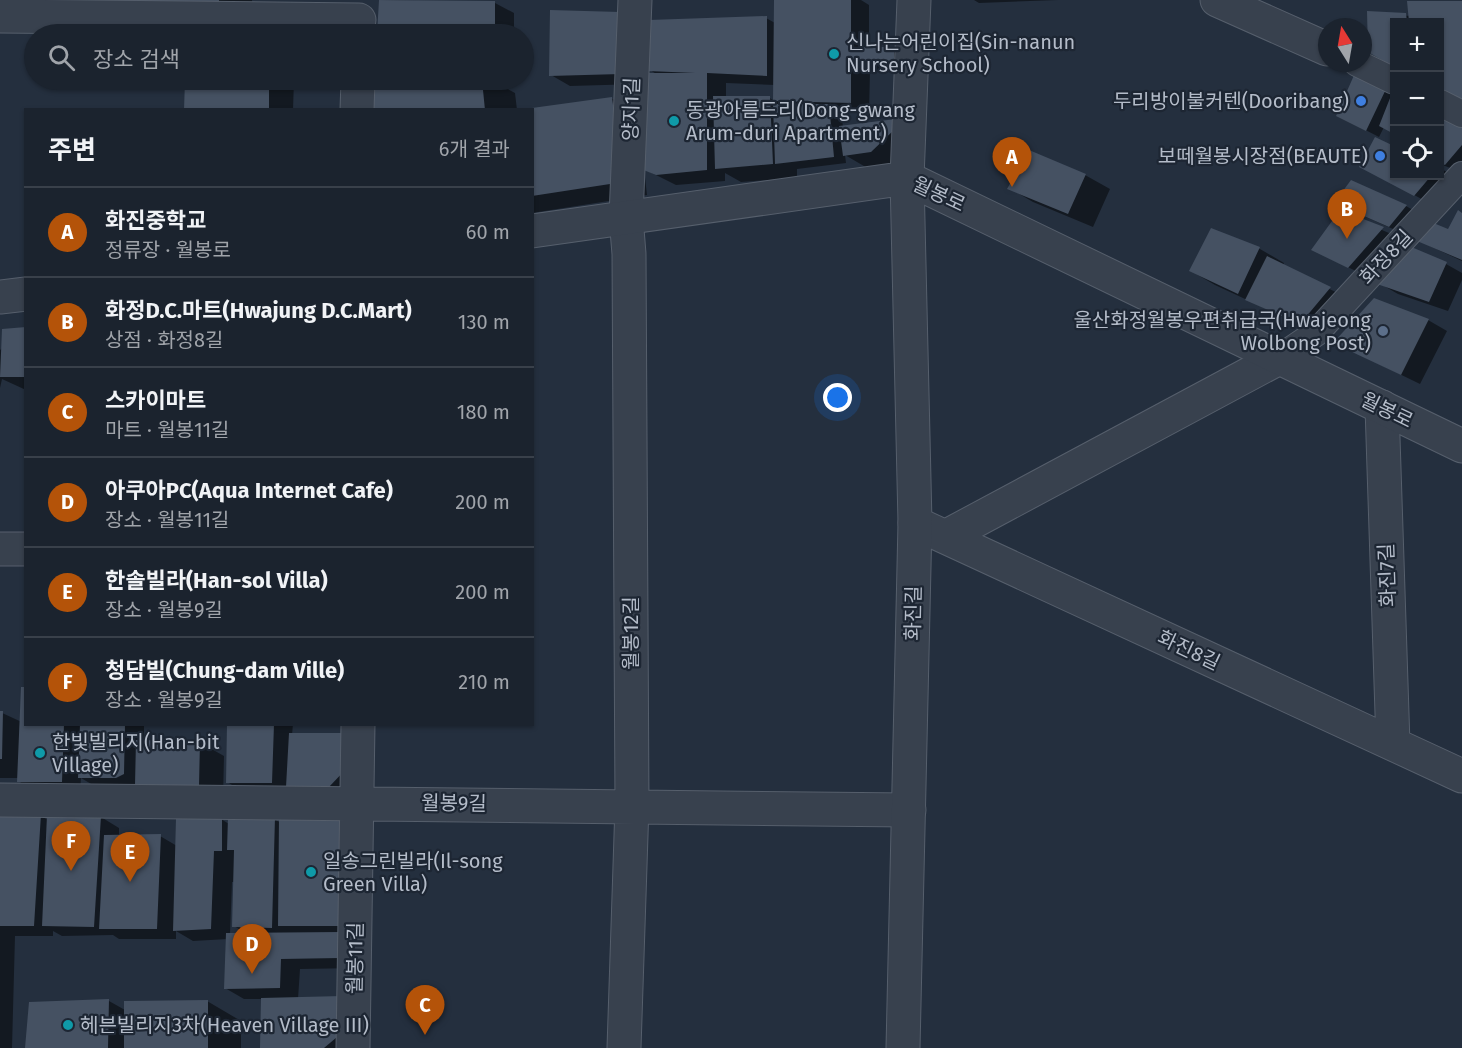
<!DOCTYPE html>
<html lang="ko">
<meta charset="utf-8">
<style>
body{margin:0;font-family:"Fira Sans","Noto Sans KR",sans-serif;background:#282f3a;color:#f1f3f6}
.controls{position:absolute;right:18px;top:18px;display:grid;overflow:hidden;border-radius:0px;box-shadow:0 2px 4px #0004}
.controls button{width:54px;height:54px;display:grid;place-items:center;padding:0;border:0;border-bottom:2px solid #39404a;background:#1b232e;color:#f1f3f6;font:30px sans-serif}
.compass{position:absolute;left:1318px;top:18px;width:54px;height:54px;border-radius:50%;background:#1b232e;box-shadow:0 2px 4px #0004;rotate:349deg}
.you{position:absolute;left:838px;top:398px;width:21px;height:21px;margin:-15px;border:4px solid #fff;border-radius:50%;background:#1a73e8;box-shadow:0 0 0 9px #1a73e833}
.badge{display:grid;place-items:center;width:39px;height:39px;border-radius:50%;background:#b45309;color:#fff;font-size:20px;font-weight:700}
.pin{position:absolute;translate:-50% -50px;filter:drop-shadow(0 2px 3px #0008)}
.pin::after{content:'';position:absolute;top:32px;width:21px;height:18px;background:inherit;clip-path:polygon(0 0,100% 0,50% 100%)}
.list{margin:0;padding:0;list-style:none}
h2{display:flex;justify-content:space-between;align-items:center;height:78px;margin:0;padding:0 24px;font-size:26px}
h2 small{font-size:20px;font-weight:400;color:#a0a4aa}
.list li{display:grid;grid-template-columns:39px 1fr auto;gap:18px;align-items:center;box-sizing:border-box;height:90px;padding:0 24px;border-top:2px solid #39404a}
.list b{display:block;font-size:22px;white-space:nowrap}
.list p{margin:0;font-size:20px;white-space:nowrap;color:#a0a4aa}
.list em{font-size:20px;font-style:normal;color:#a0a4aa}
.icon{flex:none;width:33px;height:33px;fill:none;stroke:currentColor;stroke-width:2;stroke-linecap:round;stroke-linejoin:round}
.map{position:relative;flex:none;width:1462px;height:1048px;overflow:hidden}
.search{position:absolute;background:#1b232e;box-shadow:0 2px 4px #0004;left:24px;top:24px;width:510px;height:66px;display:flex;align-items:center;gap:15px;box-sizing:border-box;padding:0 21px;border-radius:33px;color:#a0a4aa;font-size:22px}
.panel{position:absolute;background:#1b232e;box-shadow:0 2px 4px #0004;left:24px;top:108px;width:510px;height:618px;border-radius:0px}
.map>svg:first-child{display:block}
</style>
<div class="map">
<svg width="1462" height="1048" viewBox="0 0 1462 1048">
<rect width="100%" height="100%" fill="#242f3e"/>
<!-- shadow -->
<path fill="#0007" fill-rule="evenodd" d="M 78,0 L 252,0 L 253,23 Z
M 381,0 L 495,3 L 514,13 L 514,34 L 379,34 Z
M 775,0 L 861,0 L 869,5 L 869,49 L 894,49 L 913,60 L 912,72 L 870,71 L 869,113 L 841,112 L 843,127 L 896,121 L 896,165 L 869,169 L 845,155 L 846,163 L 797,169 L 797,178 L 741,182 L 725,173 L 725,181 L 676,185 L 644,169 L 647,195 L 532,213 L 532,110 L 611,98 L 636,112 L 658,75 L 650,70 L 766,18 L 775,23 ZM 726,83 L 775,85 L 774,101 L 770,98 L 726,98 Z
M 974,0 L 1058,0 L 979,3 Z
M 1462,2 L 1462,100 L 1440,90 L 1440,22 L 1394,22 L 1394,65 L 1370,51 L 1369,13 L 1410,16 Z
M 551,12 L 639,84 L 570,86 L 551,75 Z
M 186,80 L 294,80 L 293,110 L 186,110 Z
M 375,80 L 491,80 L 515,93 L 517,110 L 375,110 Z
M 1387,88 L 1394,93 L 1394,133 L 1384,127 L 1379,137 L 1350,122 Z
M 1440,116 L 1462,128 L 1462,167 L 1458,171 L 1440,164 Z
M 1375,139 L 1394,148 L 1394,176 L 1440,176 L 1440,168 L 1450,174 L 1427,202 L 1374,173 Z
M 1085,175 L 1110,189 L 1093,227 L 1033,202 L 1009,188 Z
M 1351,182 L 1406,206 L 1418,213 L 1402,233 L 1348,209 L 1336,202 Z
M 1340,212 L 1396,236 L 1362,274 L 1325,256 Z
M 1462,214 L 1462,261 L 1419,241 L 1449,231 Z
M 1212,230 L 1260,249 L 1284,263 L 1283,265 L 1349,299 L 1320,334 L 1215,285 L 1191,271 Z
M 1446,264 L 1462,273 L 1462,280 L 1448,311 L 1398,294 L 1379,283 Z
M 1428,320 L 1447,331 L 1420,384 L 1336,343 Z
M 26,328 L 26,390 L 2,379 L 0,388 L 0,350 Z
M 0,712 L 26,724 L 144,724 L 144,742 L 199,742 L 224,756 L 223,799 L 98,788 L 81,778 L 80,792 L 37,792 L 18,781 L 18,778 L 0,778 Z
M 229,724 L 293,724 L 292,735 L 347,735 L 342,794 L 246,793 L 227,782 Z
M 0,816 L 41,816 L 48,820 L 101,817 L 119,828 L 119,836 L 160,836 L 177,846 L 221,819 L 229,824 L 274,819 L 281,823 L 343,820 L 359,968 L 300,969 L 298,999 L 355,1048 L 262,1048 L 262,999 L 244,999 L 225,988 L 228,939 L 193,941 L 176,931 L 176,939 L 119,939 L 113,935 L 62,936 L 53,931 L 53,936 L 15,936 L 12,1048 L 0,1048 ZM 232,882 L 235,882 L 234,926 L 247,934 L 230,934 Z
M 109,1001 L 125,1010 L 207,1001 L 241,1021 L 241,1048 L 27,1048 Z"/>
<!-- building -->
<path fill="#455162" d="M 76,0 L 219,0 L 219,4 L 76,4 Z
M 379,0 L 495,1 L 495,34 L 377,34 Z
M 774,0 L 851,0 L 851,47 L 894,47 L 894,62 L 851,61 L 851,103 L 773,101 Z
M 1407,1 L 1462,1 L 1462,99 L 1440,89 L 1440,22 L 1409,22 Z
M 550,10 L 620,12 L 621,74 L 549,76 Z
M 1367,11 L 1406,13 L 1407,22 L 1394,22 L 1394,67 L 1368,52 Z
M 767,16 L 767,76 L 707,73 L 707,170 L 656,175 L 641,169 L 641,73 L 695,73 L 648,71 L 649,20 Z
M 1355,73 L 1387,87 L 1366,131 L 1336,116 Z
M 185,80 L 269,80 L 269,110 L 184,110 Z
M 374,80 L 482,80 L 485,110 L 373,110 Z
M 1394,88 L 1394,134 L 1379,126 Z
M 713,96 L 770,96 L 773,164 L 715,169 Z
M 612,97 L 623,182 L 532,196 L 532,108 Z
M 773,104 L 829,104 L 834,157 L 775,164 Z
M 1440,115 L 1462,126 L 1462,145 L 1445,165 L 1440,163 Z
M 896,119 L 896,128 L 871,152 L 843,156 L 839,126 Z
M 1375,137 L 1394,146 L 1394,176 L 1431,176 L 1414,196 L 1359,167 Z
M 1029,150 L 1086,174 L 1068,214 L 1007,189 Z
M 1351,180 L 1407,205 L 1389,227 L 1334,203 Z
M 1340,210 L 1384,227 L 1348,268 L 1311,250 Z
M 1458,210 L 1462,213 L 1462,260 L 1417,241 L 1431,222 L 1448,229 Z
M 1211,228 L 1260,247 L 1238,294 L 1189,271 Z
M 1409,246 L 1447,262 L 1429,302 L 1377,284 Z
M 1267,256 L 1331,287 L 1300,324 L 1245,300 Z
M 1374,298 L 1429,319 L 1401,375 L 1333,343 Z
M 26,327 L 26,377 L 0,377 L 2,329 Z
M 21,687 L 26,687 L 26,724 L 64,724 L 62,782 L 17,782 Z
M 0,711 L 3,711 L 2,759 L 0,759 Z
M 80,724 L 125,724 L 124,774 L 116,778 L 78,778 Z
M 227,724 L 274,724 L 272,783 L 226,783 Z
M 289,733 L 348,733 L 347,768 L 329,787 L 286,787 Z
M 136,740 L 200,741 L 199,786 L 135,785 Z
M 41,814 L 34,926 L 0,926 L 0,815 Z
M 47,815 L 101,816 L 94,927 L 42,926 Z
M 228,817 L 275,817 L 272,928 L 232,927 L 234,850 L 227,850 Z
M 279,817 L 344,818 L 343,926 L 278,926 Z
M 176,818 L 222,818 L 222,851 L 214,851 L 211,929 L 173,931 Z
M 161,834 L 157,929 L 99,929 L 104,835 Z
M 341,932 L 340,958 L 281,959 L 280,988 L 224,989 L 226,933 Z
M 342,996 L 343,1032 L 324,1048 L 260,1048 L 261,998 Z
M 109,999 L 108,1048 L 25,1048 L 29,1002 Z
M 208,1000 L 208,1048 L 124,1048 L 124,1001 Z"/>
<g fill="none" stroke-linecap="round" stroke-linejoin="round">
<!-- pedestrian casing -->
<g stroke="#565f6c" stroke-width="28">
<path id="pedestrian" d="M 1357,63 L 1394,81
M 1440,103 L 1462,114
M 1279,358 L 1316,333 L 1462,175"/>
</g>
<!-- minor casing -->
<g stroke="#565f6c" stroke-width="35">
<path id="minor" d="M 1217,0 L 1327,49
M 0,16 L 359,20
M 357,110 L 358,80
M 1382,407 L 1393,744
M 915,523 L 1462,776
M 945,537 L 1279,358
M 0,549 L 26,549
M 0,800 L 909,810
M 353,1048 L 358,724
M 624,1048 L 632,805 L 629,254 L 626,217 L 635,0"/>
</g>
<!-- tertiary casing -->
<g stroke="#565f6c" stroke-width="35">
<path id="tertiary" d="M 532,231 L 907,178 L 1462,446
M 0,297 L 26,294
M 903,1048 L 915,523 L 907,178 L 914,0"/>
</g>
<!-- pedestrian -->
<use href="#pedestrian" stroke="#38414e" stroke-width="26"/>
<!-- minor -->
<use href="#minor" stroke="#38414e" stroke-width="33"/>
<!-- tertiary -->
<use href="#tertiary" stroke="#38414e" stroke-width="33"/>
</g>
<!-- markers -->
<g fill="#0f9aa8" stroke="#1d2633" stroke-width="2">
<circle cx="834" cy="54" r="6"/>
<circle cx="674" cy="121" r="6"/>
<circle cx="40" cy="753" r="6"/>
<circle cx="311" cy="872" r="6"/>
<circle cx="68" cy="1025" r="6"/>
</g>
<g fill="#3f7fe0" stroke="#1d2633" stroke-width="2">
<circle cx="1361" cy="101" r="6"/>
<circle cx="1380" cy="156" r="6"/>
</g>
<circle fill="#5c6f8a" stroke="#1d2633" stroke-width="2" cx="1383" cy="331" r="6"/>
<g text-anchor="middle" stroke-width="4.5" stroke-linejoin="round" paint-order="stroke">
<!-- poi labels -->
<g font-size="20" fill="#b4bcc9" stroke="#1d2633" text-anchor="start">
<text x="846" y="49">신나는어린이집(Sin-nanun<tspan x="846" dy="23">Nursery School)</tspan></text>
<text x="1349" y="108" text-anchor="end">두리방이불커텐(Dooribang)</text>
<text x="686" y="117">동광아름드리(Dong-gwang<tspan x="686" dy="23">Arum-duri Apartment)</tspan></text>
<text x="1368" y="163" text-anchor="end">보떼월봉시장점(BEAUTE)</text>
<text x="1371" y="327" text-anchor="end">울산화정월봉우편취급국(Hwajeong<tspan x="1371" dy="23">Wolbong Post)</tspan></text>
<text x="52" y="749">한빛빌리지(Han-bit<tspan x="52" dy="23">Village)</tspan></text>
<text x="323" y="868">일송그린빌라(Il-song<tspan x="323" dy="23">Green Villa)</tspan></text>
<text x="80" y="1032">헤븐빌리지3차(Heaven Village III)</text>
</g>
<!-- street labels -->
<g font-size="20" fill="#b4bcc9" stroke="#1d2633">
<text transform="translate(631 109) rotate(-88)" y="7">양지1길</text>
<text transform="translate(939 194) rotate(25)" y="7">월봉로</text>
<text transform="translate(1386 257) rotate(-47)" y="7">화정8길</text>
<text transform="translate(1387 410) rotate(26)" y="7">월봉로</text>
<text transform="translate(1387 575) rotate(-92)" y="7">화진7길</text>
<text transform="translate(913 613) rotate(-89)" y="7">화진길</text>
<text transform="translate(631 633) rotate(-90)" y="7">월봉12길</text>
<text transform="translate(1189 650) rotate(25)" y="7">화진8길</text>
<text transform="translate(454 803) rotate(1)" y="7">월봉9길</text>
<text transform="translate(355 958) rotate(-89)" y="7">월봉11길</text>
</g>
</g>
</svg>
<div class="controls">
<button>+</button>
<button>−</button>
<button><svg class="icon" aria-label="locate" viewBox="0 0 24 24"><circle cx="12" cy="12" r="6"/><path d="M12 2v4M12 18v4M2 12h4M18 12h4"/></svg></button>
</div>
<svg class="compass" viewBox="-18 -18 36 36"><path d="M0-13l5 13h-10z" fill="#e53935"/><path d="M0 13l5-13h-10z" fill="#a0a4aa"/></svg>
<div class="you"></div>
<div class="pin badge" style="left:1012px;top:187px">A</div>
<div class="pin badge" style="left:1347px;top:239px">B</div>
<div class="pin badge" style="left:425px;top:1035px">C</div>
<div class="pin badge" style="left:252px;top:974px">D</div>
<div class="pin badge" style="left:130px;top:882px">E</div>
<div class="pin badge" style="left:71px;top:871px">F</div>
<div class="search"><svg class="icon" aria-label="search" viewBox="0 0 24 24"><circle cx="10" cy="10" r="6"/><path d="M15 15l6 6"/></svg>장소 검색</div>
<section class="panel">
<h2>주변<small>6개 결과</small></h2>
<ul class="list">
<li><span class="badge">A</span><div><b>화진중학교</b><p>정류장 · 월봉로</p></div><em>60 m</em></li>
<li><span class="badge">B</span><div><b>화정D.C.마트(Hwajung D.C.Mart)</b><p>상점 · 화정8길</p></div><em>130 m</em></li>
<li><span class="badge">C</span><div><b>스카이마트</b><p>마트 · 월봉11길</p></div><em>180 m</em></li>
<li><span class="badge">D</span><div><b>아쿠아PC(Aqua Internet Cafe)</b><p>장소 · 월봉11길</p></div><em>200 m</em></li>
<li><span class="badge">E</span><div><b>한솔빌라(Han-sol Villa)</b><p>장소 · 월봉9길</p></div><em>200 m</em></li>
<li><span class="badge">F</span><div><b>청담빌(Chung-dam Ville)</b><p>장소 · 월봉9길</p></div><em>210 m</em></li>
</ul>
</section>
</div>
